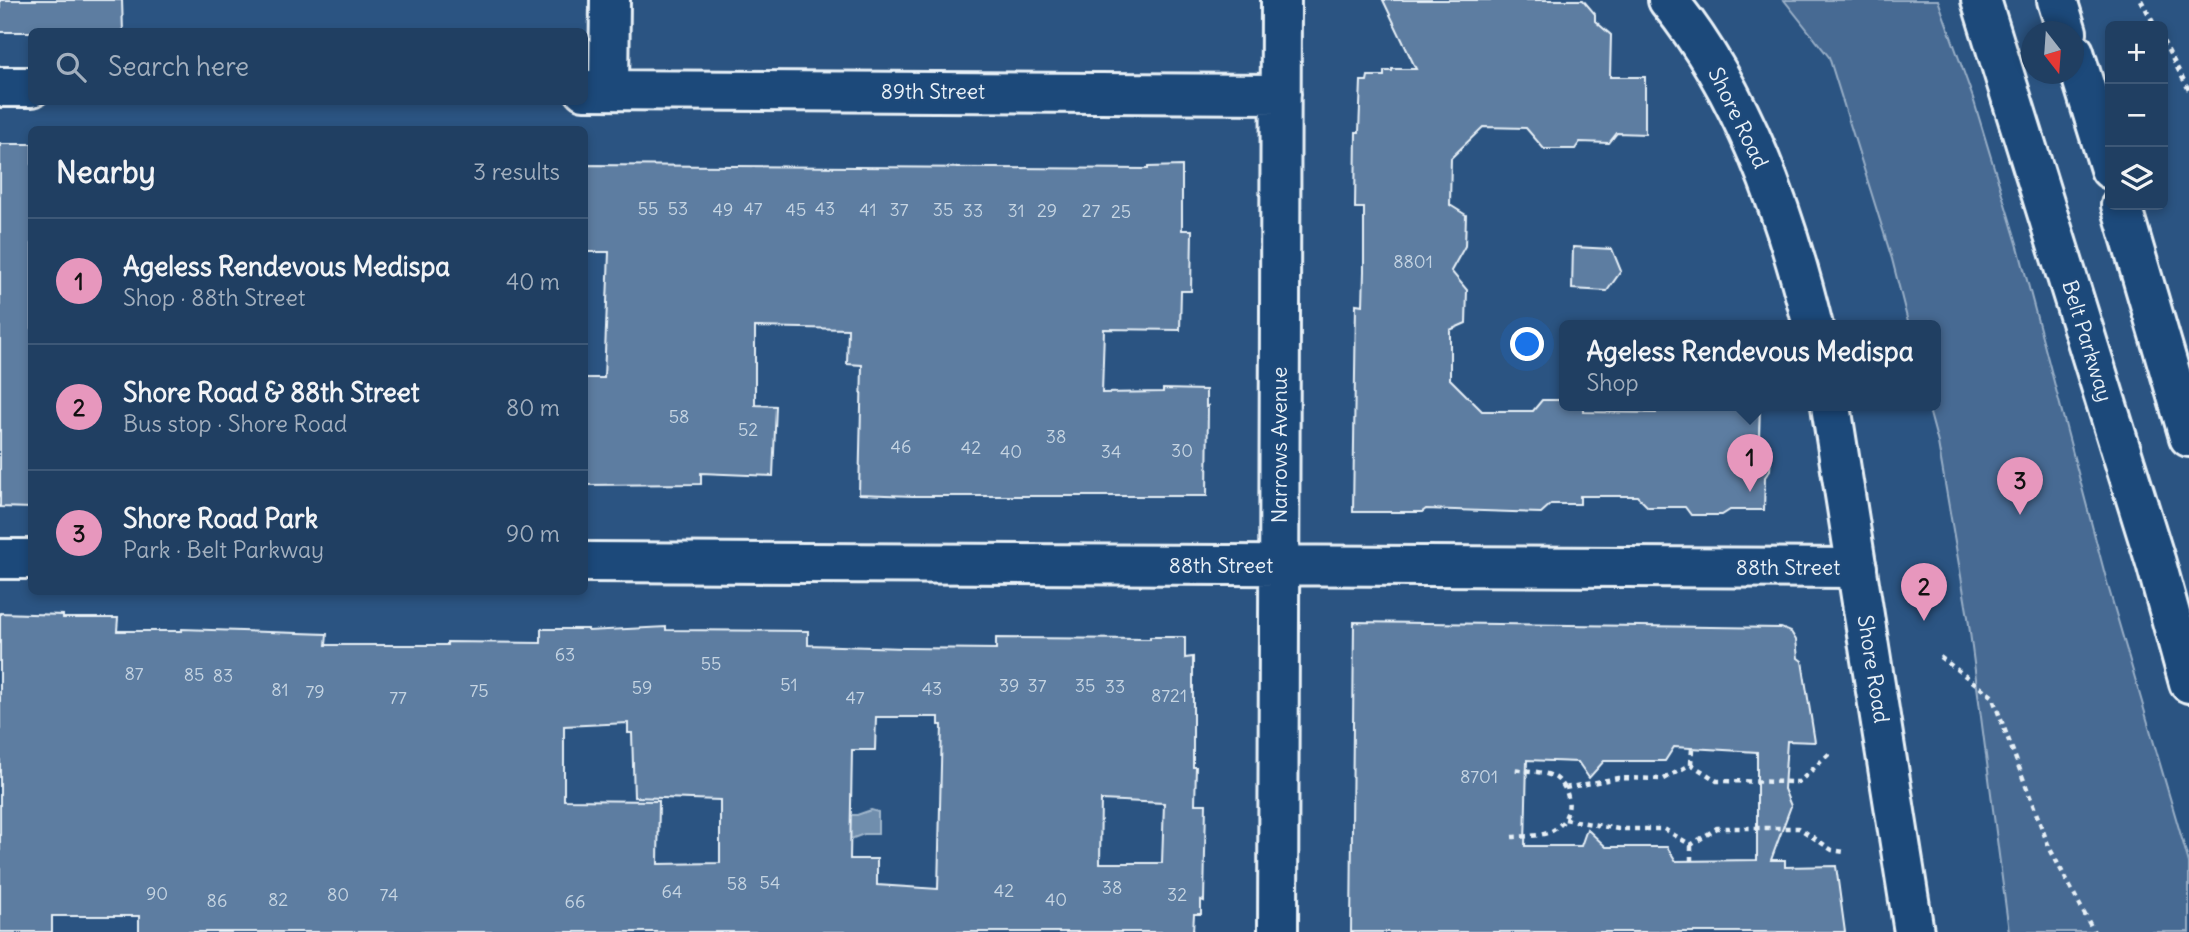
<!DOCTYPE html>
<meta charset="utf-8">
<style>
body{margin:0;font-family:Delius,sans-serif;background:#2d4a6b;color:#f1f3f6}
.controls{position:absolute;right:21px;top:21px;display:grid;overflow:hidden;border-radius:10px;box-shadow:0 4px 10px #0003}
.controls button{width:63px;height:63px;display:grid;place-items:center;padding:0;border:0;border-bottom:2px solid #3d5877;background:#203f62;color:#f1f3f6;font:35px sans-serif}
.compass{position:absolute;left:2021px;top:21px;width:63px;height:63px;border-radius:50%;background:#203f62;box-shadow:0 4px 10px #0003;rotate:163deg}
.you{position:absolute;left:1528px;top:345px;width:24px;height:24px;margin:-18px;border:5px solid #fff;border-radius:50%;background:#1a73e8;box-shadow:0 0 0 10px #1a73e833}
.badge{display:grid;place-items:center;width:46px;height:46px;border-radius:50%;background:#e797bd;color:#111;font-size:23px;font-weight:700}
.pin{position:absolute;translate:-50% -58px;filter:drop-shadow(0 2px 4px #0008)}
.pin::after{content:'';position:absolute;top:37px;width:24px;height:21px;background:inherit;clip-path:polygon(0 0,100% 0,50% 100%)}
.popup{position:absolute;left:1559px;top:320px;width:382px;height:91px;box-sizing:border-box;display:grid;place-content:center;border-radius:10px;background:#203f62;filter:drop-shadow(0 2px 5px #0005);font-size:23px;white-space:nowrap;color:#a2afbe}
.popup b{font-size:26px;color:#f1f3f6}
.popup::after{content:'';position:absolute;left:50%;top:100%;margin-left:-14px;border:14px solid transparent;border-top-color:#203f62}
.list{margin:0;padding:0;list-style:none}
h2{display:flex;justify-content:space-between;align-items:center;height:91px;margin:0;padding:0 28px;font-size:30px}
h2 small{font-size:23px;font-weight:400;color:#a2afbe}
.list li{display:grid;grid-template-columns:46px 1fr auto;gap:21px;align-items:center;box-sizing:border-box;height:126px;padding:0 28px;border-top:2px solid #3d5877}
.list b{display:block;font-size:26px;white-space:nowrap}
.list p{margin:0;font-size:23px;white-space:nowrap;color:#a2afbe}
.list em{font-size:23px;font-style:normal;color:#a2afbe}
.icon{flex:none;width:38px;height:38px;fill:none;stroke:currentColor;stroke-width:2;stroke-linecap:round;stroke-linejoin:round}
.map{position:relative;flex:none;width:2189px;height:932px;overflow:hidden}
.search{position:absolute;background:#203f62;box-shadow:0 4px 10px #0003;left:28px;top:28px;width:560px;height:77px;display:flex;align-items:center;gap:18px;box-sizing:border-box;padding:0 24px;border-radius:10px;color:#a2afbe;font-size:26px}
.panel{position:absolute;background:#203f62;box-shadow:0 4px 10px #0003;left:28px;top:126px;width:560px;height:469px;border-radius:10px}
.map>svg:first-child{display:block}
</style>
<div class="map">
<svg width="2189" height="932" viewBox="0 0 2189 932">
<rect width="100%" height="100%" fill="#2b5482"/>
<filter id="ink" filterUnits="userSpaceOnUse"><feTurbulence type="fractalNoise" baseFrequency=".0143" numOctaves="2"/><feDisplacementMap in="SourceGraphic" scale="14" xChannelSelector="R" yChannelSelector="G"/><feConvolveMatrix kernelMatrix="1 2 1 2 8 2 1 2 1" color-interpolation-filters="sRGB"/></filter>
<g filter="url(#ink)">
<!-- green -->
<path fill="#476b93" stroke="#98aec6" stroke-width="2" d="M 1784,0 L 1938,0 L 1973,98 L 2019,250 L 2108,586 L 2189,863 L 2189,932 L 2009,932 L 1968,617 L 1938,443 L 1928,406 L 1936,406 L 1936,326 L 1909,326 L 1892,259 L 1829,57 Z"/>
<!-- water -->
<path fill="#708ead" stroke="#a0b6cb" stroke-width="2" d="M 871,810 L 878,812 L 878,834 L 864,834 L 843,842 L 850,815 L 857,815 Z"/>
<!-- building -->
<path fill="#5d7da1" stroke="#e8f1f8" stroke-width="2" fill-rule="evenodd" d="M 0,0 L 122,0 L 123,32 L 0,32 Z
M 1383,0 L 1583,0 L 1595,14 L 1595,21 L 1611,35 L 1610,77 L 1645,77 L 1645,134 L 1617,133 L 1609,143 L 1580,142 L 1575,149 L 1544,149 L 1526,128 L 1483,127 L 1451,158 L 1450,205 L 1466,215 L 1465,246 L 1451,271 L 1467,290 L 1466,323 L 1450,330 L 1450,379 L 1482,411 L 1533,411 L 1542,400 L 1564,400 L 1564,406 L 1584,406 L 1584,412 L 1656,413 L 1656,406 L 1760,406 L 1759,438 L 1764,438 L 1763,450 L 1771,456 L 1770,470 L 1765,477 L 1764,510 L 1730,510 L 1722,515 L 1691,515 L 1685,507 L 1648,507 L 1637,496 L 1580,496 L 1580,504 L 1551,504 L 1541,513 L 1426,509 L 1422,512 L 1353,512 L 1356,304 L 1363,305 L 1364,271 L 1364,208 L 1355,208 L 1356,132 L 1359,132 L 1361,81 L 1367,81 L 1368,76 L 1384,76 L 1384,71 L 1392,71 L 1392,69 L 1416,69 Z
M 0,144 L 32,144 L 32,508 L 0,507 Z
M 584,165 L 1148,169 L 1148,167 L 1182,166 L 1182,230 L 1192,230 L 1191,291 L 1181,291 L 1180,330 L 1104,329 L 1102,393 L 1163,392 L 1163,389 L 1206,390 L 1206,407 L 1208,406 L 1207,496 L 913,496 L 859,494 L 862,365 L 847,364 L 848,329 L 755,327 L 755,405 L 776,406 L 773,476 L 701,473 L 701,484 L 584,485 L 584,378 L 604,378 L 609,252 L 584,252 Z
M 1573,247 L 1612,249 L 1621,271 L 1607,291 L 1572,289 Z
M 0,613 L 63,615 L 63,618 L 118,618 L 117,631 L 182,631 L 182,629 L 327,634 L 326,645 L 447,645 L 447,642 L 541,643 L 541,629 L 588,629 L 588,631 L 666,627 L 666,630 L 808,631 L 808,645 L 904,648 L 996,649 L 996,638 L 1150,639 L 1150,637 L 1185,637 L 1185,658 L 1193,657 L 1193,767 L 1196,767 L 1195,804 L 1206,804 L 1204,901 L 1201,900 L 1201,914 L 1194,914 L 1193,932 L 139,932 L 139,916 L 52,916 L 52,932 L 0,932 ZM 876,717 L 939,717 L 939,725 L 942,725 L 938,889 L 877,885 L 877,859 L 850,859 L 852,750 L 875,750 ZM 628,723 L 628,733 L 632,733 L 634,797 L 720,800 L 720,863 L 658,864 L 659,801 L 564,800 L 564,726 ZM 1101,800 L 1164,803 L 1162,863 L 1100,863 Z
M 1354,622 L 1781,628 L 1791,632 L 1796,640 L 1798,658 L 1802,661 L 1815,742 L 1787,741 L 1784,789 L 1791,806 L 1771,860 L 1785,860 L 1785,867 L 1836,866 L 1845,932 L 1351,932 ZM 1674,747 L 1757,752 L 1757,860 L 1676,861 L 1667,847 L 1606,847 L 1587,829 L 1581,846 L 1525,846 L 1527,760 L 1578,762 L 1589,778 L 1604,761 L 1665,761 Z"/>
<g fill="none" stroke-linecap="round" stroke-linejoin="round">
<!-- minor casing -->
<g stroke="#e8f1f8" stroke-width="44">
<path id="minor" d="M 0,87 L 32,87
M 584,90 L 1281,94
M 609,90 L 610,0
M 0,559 L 32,559
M 584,562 L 1857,568
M 1278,932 L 1281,0"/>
</g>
<!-- tertiary casing -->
<g stroke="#e8f1f8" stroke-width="44">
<path id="tertiary" d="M 1668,0 C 1743,92 1785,212 1813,326
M 1831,406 L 1914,932"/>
</g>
<!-- motorway casing -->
<g stroke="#e8f1f8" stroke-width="44">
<path id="motorway" d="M 1981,0 L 2156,563 L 2189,683
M 2057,0 L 2067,32
M 2074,52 L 2110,169
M 2121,205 L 2189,437"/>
</g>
<!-- path -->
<path stroke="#e8f1f8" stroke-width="4.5" stroke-dasharray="5 5" stroke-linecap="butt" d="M 2141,0 L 2155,26
M 2163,41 L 2189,90
M 1940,657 L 1992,696 L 2049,847 L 2094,932
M 1691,764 L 1692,748
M 1565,788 L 1618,778 L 1664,779 L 1691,764 L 1717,781 L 1799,782 L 1830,753
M 1565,819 L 1618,829 L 1664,829 L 1691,845 L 1717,828 L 1799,828 L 1832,850 L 1845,852
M 1512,837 C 1525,836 1544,837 1555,829 C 1573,817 1573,791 1556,778 C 1545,771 1525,771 1513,769
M 1691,861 L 1691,845"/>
<!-- minor -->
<use href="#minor" stroke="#1f4a7a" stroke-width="38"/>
<!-- tertiary -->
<use href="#tertiary" stroke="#1f4a7a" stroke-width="38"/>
<!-- motorway -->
<use href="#motorway" stroke="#1f4a7a" stroke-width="38"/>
</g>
</g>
<g text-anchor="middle" stroke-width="5" stroke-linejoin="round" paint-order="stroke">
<!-- number labels -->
<g font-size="18" fill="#c5d4e2">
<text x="648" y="215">55</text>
<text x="678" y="215">53</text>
<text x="753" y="215">47</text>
<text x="825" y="215">43</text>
<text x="723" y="216">49</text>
<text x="796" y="216">45</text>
<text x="868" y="216">41</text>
<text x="899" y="216">37</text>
<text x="943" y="216">35</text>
<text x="973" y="217">33</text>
<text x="1016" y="217">31</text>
<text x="1047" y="217">29</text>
<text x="1091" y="217">27</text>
<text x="1121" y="218">25</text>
<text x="1413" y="268">8801</text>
<text x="679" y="423">58</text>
<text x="748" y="436">52</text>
<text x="1056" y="443">38</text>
<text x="901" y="453">46</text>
<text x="971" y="454">42</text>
<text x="1182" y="457">30</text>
<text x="1011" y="458">40</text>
<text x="1111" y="458">34</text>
<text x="565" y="661">63</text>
<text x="711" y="670">55</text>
<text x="134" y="680">87</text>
<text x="194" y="681">85</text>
<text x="223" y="682">83</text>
<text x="789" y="691">51</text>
<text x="1009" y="692">39</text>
<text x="1037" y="692">37</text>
<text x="1085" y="692">35</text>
<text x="1115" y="693">33</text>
<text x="642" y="694">59</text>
<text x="932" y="695">43</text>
<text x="280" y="696">81</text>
<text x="479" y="697">75</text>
<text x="315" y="698">79</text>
<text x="1169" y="702">8721</text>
<text x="398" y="704">77</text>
<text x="855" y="704">47</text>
<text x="1479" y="783">8701</text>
<text x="770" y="889">54</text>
<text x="737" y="890">58</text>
<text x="1112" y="894">38</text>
<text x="1004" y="897">42</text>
<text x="672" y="898">64</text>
<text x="157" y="900">90</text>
<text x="338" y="901">80</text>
<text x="389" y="901">74</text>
<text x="1177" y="901">32</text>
<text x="278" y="906">82</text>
<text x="1056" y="906">40</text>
<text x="217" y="907">86</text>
<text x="575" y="908">66</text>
</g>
<!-- street labels -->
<g font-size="21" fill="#e8f1f8" stroke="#1f4a7a">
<text x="933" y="99">89th Street</text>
<text transform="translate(1738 118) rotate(64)" y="7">Shore Road</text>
<text transform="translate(2087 341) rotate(73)" y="7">Belt Parkway</text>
<text transform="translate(1280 445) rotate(-90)" y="7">Narrows Avenue</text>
<text x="1221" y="573">88th Street</text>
<text x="1788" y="575">88th Street</text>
<text transform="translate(1873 669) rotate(81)" y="7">Shore Road</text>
</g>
</g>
</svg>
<div class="controls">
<button>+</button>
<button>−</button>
<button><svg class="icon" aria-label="layers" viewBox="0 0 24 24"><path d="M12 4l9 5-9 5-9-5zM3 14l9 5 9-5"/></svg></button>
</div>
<svg class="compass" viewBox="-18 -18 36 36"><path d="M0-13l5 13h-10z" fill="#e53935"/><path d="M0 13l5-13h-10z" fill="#a2afbe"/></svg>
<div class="you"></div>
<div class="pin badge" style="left:1750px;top:492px">1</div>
<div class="popup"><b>Ageless Rendevous Medispa</b>Shop</div>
<div class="pin badge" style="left:1924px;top:621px">2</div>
<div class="pin badge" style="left:2020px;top:515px">3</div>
<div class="search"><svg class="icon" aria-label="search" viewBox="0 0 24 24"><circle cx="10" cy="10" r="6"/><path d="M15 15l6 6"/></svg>Search here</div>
<section class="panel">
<h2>Nearby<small>3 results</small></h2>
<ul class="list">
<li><span class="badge">1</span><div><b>Ageless Rendevous Medispa</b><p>Shop · 88th Street</p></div><em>40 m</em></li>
<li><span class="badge">2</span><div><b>Shore Road &amp; 88th Street</b><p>Bus stop · Shore Road</p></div><em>80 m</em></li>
<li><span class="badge">3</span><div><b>Shore Road Park</b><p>Park · Belt Parkway</p></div><em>90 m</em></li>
</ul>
</section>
</div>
